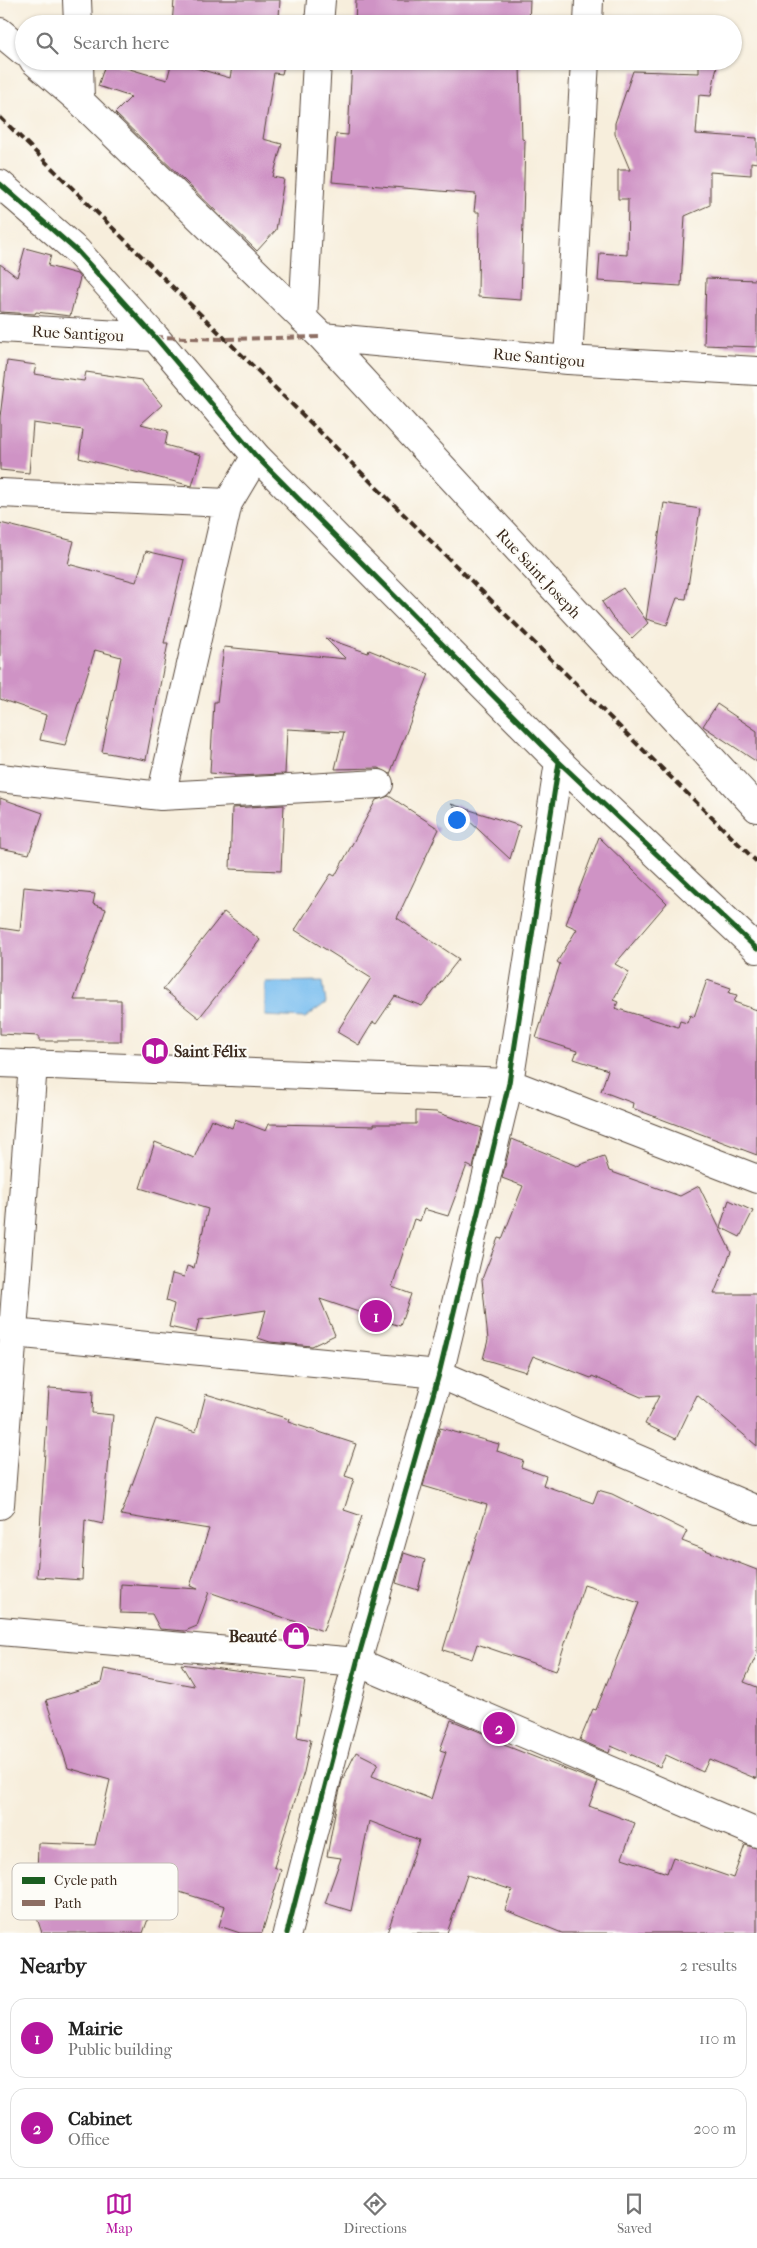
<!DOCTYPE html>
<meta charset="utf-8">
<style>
body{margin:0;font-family:"IM FELL French Canon",serif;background:#f2f2f2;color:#222}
.you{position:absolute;left:456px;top:819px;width:18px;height:18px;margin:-12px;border:4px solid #fff;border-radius:50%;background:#1a73e8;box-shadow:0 0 0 8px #1a73e833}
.badge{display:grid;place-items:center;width:32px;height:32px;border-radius:50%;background:#b5179e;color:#fff;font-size:16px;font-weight:700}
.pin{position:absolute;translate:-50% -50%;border:2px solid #fff;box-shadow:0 1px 5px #0006}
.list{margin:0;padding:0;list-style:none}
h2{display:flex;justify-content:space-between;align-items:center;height:65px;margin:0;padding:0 20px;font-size:21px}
h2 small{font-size:16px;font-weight:400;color:#767676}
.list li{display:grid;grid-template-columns:32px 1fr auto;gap:15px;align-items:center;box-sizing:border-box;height:80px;margin:0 10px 10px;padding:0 10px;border:1px solid #e0e0e0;border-radius:15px}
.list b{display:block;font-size:19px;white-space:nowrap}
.list p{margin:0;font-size:16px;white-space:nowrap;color:#767676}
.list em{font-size:16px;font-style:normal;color:#767676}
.icon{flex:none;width:28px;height:28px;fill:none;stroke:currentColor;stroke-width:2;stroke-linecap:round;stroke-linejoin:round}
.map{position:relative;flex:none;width:757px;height:1933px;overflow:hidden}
.search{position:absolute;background:#fff;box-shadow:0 1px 4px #0004;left:15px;right:15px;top:15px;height:55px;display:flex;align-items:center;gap:12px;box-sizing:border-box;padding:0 18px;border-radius:28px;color:#767676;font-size:19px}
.sheet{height:245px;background:#fff}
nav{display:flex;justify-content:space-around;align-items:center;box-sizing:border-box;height:70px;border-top:1px solid #e0e0e0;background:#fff;font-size:14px;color:#767676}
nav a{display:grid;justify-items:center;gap:2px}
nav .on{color:#b5179e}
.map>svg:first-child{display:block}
</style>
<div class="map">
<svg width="757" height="1933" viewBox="0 0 757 1933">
<rect width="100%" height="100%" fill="#fdfcf7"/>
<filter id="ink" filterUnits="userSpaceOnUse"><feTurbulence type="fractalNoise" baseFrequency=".02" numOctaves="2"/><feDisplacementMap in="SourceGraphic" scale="10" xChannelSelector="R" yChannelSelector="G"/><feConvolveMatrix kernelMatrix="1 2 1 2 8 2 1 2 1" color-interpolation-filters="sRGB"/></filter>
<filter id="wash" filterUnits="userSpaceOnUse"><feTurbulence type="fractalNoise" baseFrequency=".0096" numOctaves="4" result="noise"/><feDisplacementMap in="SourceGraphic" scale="20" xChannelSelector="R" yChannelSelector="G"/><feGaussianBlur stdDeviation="1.12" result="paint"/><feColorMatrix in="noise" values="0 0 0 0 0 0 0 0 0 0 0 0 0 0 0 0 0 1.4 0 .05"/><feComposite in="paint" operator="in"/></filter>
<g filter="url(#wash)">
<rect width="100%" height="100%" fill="#f7eedc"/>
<!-- water -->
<path fill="#78bdef" stroke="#5a7486" d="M 323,981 L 326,1003 L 305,1018 L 265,1016 L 265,982 Z"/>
<g id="blocks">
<!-- building -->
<path fill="#cf93c5" d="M 174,0 L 280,0 L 279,18 L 291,19 L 290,24 L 172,24 Z
M 356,0 L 530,0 L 529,24 L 355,24 Z
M 172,61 L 230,78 L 233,61 L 285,61 L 282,74 L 274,73 L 263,139 L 282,144 L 273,177 L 284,179 L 276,230 L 257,251 L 115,113 L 131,97 L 98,86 L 106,62 L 167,80 Z
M 352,61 L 526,61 L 526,67 L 520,66 L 522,139 L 525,140 L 521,300 L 478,297 L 479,212 L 474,212 L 476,194 L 332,182 L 336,134 L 348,135 Z
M 699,61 L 718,61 L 711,96 L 699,95 L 696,134 L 757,138 L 757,163 L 751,162 L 751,175 L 710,172 L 710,205 L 685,216 L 681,286 L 598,281 L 600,253 L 627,255 L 628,199 L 618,199 L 618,170 L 630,170 L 615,134 L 615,123 L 633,71 L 699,73 Z
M 25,248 L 51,255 L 48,266 L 77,274 L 80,278 L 70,316 L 36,312 L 35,314 L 0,312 L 0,264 L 17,277 Z
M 706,278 L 757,280 L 757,347 L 704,345 Z
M 7,361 L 36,365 L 34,374 L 84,381 L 86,372 L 141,380 L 162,405 L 141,424 L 168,431 L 165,445 L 201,455 L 192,486 L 79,458 L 83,430 L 33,423 L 29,473 L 0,470 L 0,417 Z
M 664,503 L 700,509 L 686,599 L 677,598 L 667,625 L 646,619 Z
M 0,523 L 74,541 L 68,564 L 136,582 L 146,551 L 184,560 L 164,643 L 168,643 L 146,760 L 102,752 L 121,657 L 95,650 L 65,745 L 40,740 L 46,715 L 0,699 Z
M 623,588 L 648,623 L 632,638 L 612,617 L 602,602 Z
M 325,638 L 368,653 L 369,650 L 429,674 L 390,774 L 379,768 L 335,769 L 344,732 L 287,729 L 285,774 L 234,776 L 234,775 L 210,773 L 214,702 L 217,702 L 224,647 L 346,659 Z
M 717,704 L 757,731 L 757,762 L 703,726 Z
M 389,796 L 439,829 L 397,918 L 459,959 L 422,1006 L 395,996 L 376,1024 L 373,1022 L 359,1045 L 337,1032 L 371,978 L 295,930 L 331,874 L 335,876 L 376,800 Z
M 0,798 L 43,813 L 29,854 L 0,848 Z
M 451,804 L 520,826 L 510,859 Z
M 284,805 L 281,871 L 230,869 L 232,808 Z
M 599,837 L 667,903 L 615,964 L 629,972 L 613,1000 L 618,1002 L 615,1008 L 678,1027 L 680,1021 L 687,1023 L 690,1015 L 694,1017 L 707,980 L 731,988 L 729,993 L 737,995 L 734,1002 L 757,1010 L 757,1155 L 632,1108 L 633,1103 L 601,1091 L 608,1070 L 574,1059 L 577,1051 L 536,1038 L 560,964 L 557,962 L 577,929 L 566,924 Z
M 24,887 L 95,894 L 93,904 L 106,909 L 74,1000 L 121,1000 L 121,1041 L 39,1041 L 39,1036 L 0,1034 L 0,928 L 20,931 Z
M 224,912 L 260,940 L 199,1018 L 163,989 Z
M 416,1111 L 436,1112 L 482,1128 L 473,1168 L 467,1165 L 448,1216 L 424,1209 L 420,1221 L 414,1219 L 392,1287 L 411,1294 L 400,1326 L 320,1299 L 335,1335 L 312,1346 L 270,1342 L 258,1338 L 266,1310 L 199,1320 L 196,1333 L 169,1327 L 174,1304 L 166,1301 L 172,1274 L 184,1277 L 187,1266 L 194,1268 L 208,1209 L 140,1188 L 155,1142 L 194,1158 L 211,1119 L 232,1128 L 235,1119 L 266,1131 L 269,1124 L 374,1126 L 374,1124 L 416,1124 Z
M 512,1139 L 577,1166 L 604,1156 L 609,1171 L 680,1196 L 699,1186 L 731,1252 L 714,1294 L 757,1294 L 757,1446 L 697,1395 L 676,1439 L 645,1424 L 659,1396 L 641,1397 L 592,1376 L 591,1378 L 533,1356 L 526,1372 L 483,1359 L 488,1340 L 482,1279 L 498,1238 L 502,1239 L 523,1186 L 502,1178 Z
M 729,1200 L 753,1211 L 740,1237 L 720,1227 Z
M 49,1388 L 93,1391 L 92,1413 L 113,1415 L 103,1524 L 85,1520 L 82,1580 L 37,1577 Z
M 206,1394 L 289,1419 L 288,1422 L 356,1444 L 345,1476 L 354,1479 L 344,1510 L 362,1516 L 323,1631 L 209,1592 L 197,1626 L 185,1631 L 160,1629 L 152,1614 L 120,1613 L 121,1584 L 198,1589 L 190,1586 L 209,1529 L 121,1515 L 156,1419 L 196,1432 Z
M 440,1428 L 499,1444 L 497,1451 L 523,1460 L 521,1467 L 546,1476 L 543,1485 L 593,1503 L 598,1490 L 612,1494 L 687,1531 L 682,1541 L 757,1570 L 757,1654 L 744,1682 L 757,1687 L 757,1779 L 709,1759 L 703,1772 L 666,1755 L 660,1767 L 611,1746 L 609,1753 L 580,1740 L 593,1709 L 596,1710 L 639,1603 L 584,1585 L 556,1671 L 477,1644 L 472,1659 L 443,1650 L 487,1505 L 423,1486 Z
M 404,1553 L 425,1560 L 418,1590 L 396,1583 Z
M 181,1664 L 305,1680 L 297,1737 L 311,1740 L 304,1772 L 274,1867 L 281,1870 L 262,1933 L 240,1933 L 219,1926 L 225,1906 L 160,1886 L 143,1933 L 42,1933 L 36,1915 L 38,1843 L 95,1845 L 110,1780 L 68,1768 L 46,1700 L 101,1683 L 104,1669 L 194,1686 Z
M 451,1720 L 500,1740 L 499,1743 L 598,1782 L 589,1806 L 635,1823 L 622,1858 L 667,1873 L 673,1857 L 733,1878 L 745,1845 L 757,1848 L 757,1933 L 562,1933 L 505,1910 L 512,1890 L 467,1875 L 447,1933 L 387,1933 L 419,1840 L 369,1821 L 351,1911 L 325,1903 L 341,1858 L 327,1856 L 337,1802 L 342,1781 L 356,1752 L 378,1763 L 372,1776 L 431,1799 L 446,1752 L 440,1750 Z"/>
</g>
</g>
<g filter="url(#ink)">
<use href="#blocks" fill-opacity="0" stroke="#57473a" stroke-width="1"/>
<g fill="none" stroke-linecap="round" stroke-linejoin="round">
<!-- minor casing -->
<g stroke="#57473a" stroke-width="30">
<path id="minor" d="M 77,0 L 78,24
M 319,24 L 321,0
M 588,24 L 589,0
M 0,32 L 24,52
M 34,61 L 80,101 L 322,337 L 757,808
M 79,61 L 80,101
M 0,184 L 77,251 L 155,337 L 256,456 L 559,762 L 757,949
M 303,319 L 317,61
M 0,328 L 155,337
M 322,337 L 568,360 L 757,371
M 568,360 L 585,61
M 0,493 L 228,503
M 0,778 L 161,796 L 379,784
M 161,796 L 228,503 L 256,456
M 0,1063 L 509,1083 L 757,1179
M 13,1333 L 439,1374 L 757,1510
M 0,1505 L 33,1064
M 0,1631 L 357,1662 L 757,1833
M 287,1933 L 357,1662 L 439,1374 L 509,1083 L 559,762"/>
</g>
<!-- minor -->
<use href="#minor" stroke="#fff" stroke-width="28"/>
<!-- rail -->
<path stroke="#3b2a1e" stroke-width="4" stroke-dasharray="8 4" stroke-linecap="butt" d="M 0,117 L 757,862"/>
<!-- quiet -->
<path stroke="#8d6e63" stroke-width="4" stroke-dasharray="8 4" stroke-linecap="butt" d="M 155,337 L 226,339 L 322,337"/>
<!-- cycleway casing -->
<g stroke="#fdfcf7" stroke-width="8">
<path id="cycleway" d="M 0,184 L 77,251 L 155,337 L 256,456 L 559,762 L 757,949
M 287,1933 L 357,1662 L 439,1374 L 509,1083 L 559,762"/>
</g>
<!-- cycleway -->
<use href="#cycleway" stroke="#1b5e20" stroke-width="5"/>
</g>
</g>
<!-- icons -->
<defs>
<g id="library-disc" transform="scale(1.4375)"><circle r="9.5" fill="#b5179e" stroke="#fdfcf7"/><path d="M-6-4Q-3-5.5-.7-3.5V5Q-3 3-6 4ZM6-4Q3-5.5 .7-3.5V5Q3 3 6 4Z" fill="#fff"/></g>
<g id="shop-disc" transform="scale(1.4375)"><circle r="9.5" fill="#b5179e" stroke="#fdfcf7"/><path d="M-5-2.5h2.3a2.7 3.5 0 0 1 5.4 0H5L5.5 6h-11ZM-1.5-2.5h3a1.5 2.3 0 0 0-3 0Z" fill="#fff"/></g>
</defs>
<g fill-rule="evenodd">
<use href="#library-disc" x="155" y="1051"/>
<use href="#shop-disc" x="296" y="1636"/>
</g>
<g text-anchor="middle" stroke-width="4" stroke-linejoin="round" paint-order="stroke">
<!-- street labels -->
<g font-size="16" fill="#3b2a1e" stroke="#fdfcf7">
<text transform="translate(78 333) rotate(3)" y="6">Rue Santigou</text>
<text transform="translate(539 357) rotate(5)" y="6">Rue Santigou</text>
<text transform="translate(539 573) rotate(47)" y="6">Rue Saint Joseph</text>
</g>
<!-- poi labels -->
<g font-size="16" font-weight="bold" fill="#3b2a1e" stroke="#fdfcf7" text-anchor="start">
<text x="174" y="1057">Saint Félix</text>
<text x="277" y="1642" text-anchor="end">Beauté</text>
</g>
</g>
<!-- legend -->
<rect x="12" y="1863" width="166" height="57" rx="8" fill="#fdfcf7" stroke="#c3bdb6" stroke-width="1"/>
<rect x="22" y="1877" width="23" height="7" fill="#1b5e20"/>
<rect x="22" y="1900" width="23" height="6" fill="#8d6e63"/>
<g font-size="14" fill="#3b2a1e">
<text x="54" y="1885">Cycle path</text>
<text x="54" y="1908">Path</text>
</g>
</svg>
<div class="you"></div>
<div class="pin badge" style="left:376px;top:1316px">1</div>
<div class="pin badge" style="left:499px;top:1728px">2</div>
<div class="search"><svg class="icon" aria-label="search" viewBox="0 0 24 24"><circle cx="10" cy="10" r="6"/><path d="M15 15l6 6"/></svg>Search here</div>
</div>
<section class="sheet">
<h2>Nearby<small>2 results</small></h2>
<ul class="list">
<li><span class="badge">1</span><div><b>Mairie</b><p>Public building</p></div><em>110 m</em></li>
<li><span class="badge">2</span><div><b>Cabinet</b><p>Office</p></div><em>200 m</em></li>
</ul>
</section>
<nav>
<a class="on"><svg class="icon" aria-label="map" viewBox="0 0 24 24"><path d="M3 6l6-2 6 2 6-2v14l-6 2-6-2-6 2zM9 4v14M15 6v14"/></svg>Map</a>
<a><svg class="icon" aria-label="directions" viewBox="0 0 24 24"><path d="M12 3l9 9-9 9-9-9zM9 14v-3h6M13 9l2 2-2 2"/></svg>Directions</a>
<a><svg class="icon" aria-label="saved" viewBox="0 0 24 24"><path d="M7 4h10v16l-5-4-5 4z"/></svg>Saved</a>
</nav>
